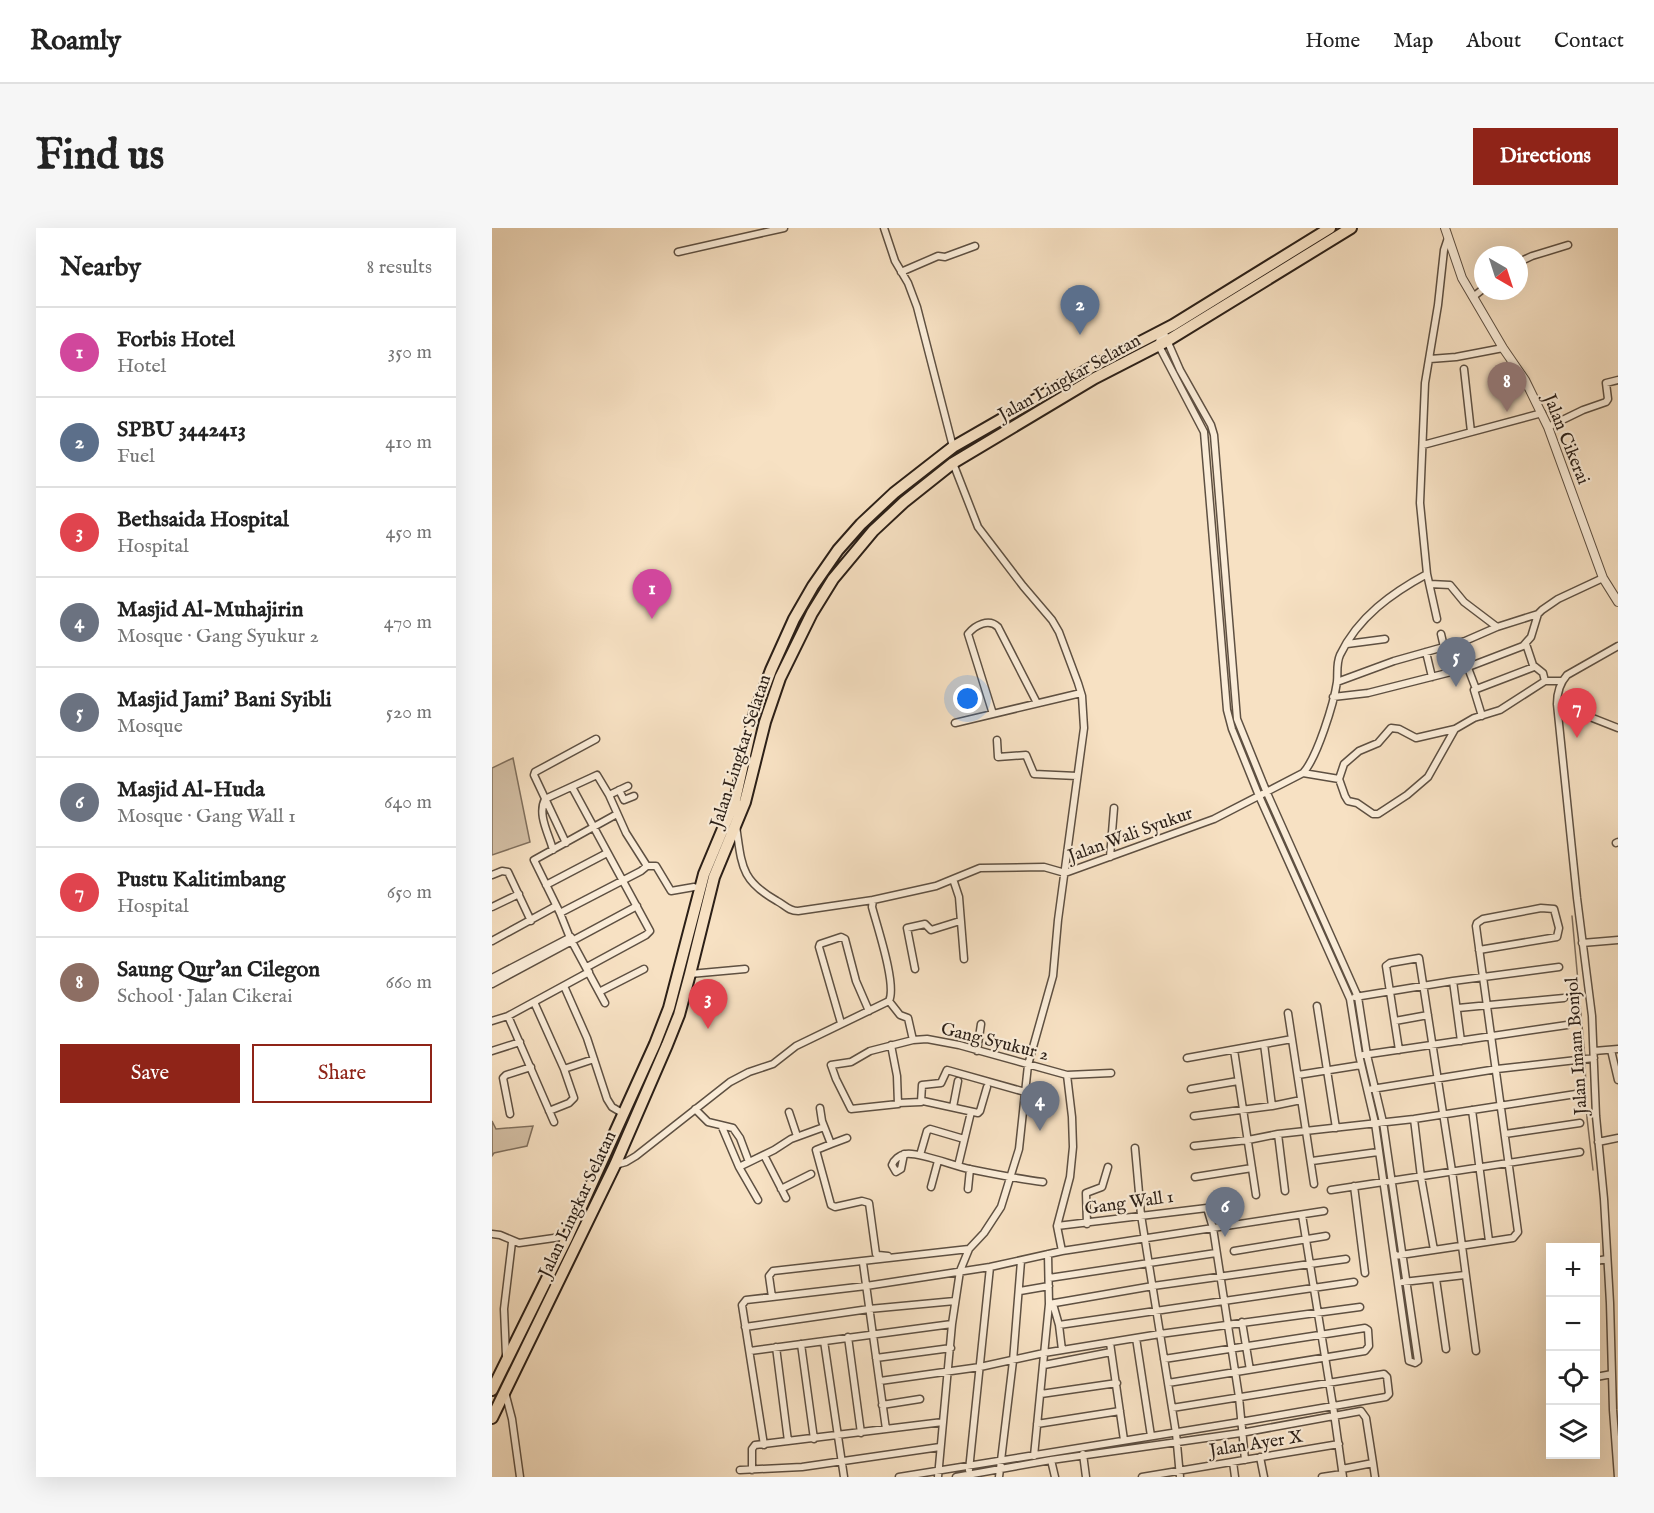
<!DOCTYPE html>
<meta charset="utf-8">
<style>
body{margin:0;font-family:"IM FELL English",serif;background:#f6f6f6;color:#222}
.controls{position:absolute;right:18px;bottom:18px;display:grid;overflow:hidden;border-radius:0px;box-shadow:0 6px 24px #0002}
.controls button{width:54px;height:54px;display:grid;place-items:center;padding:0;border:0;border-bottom:2px solid #e0e0e0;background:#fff;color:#222;font:30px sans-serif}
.compass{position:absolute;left:982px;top:18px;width:54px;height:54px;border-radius:50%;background:#fff;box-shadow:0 6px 24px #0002;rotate:141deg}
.you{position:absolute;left:476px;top:471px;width:21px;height:21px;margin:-15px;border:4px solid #fff;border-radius:50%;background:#1a73e8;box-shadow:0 0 0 9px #1a73e833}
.badge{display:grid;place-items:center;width:39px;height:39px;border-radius:50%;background:#8f2418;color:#fff;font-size:20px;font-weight:700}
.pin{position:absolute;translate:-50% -50px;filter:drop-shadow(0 2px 3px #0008)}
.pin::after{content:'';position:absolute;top:32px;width:21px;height:18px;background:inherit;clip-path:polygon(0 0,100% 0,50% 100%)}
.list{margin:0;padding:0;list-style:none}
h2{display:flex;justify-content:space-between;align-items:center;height:78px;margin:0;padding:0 24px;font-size:26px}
h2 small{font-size:20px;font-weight:400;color:#767676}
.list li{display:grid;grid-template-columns:39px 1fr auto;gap:18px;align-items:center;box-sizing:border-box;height:90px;padding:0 24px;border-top:2px solid #e0e0e0}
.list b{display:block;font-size:22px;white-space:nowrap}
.list p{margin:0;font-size:20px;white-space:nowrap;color:#767676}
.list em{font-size:20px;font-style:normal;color:#767676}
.actions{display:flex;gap:12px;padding:18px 24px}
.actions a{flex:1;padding:14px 0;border:2px solid #8f2418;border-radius:0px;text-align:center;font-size:21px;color:#8f2418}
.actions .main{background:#8f2418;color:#fff}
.icon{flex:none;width:33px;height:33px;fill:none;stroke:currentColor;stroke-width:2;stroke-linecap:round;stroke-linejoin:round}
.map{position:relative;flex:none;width:1126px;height:1249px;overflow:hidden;border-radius:0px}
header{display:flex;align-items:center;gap:36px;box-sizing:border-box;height:84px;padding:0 30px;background:#fff;border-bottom:2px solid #e0e0e0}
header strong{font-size:28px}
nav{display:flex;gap:33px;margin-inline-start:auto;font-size:21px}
.intro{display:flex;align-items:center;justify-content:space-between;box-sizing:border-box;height:144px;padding:0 36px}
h1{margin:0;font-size:42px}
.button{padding:15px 27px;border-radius:0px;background:#8f2418;color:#fff;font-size:21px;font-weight:700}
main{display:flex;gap:36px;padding:0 36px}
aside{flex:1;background:#fff;border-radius:0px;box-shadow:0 6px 24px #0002}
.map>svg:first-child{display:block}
</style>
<header>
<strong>Roamly</strong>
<nav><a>Home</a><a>Map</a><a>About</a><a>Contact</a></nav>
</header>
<div class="intro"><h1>Find us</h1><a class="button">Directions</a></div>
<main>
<aside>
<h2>Nearby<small>8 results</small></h2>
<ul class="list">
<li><span class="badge" style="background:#d1479c">1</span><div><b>Forbis Hotel</b><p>Hotel</p></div><em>350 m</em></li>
<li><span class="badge" style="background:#5c6f8a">2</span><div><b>SPBU 3442413</b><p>Fuel</p></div><em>410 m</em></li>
<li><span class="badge" style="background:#e0444e">3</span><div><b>Bethsaida Hospital</b><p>Hospital</p></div><em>450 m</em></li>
<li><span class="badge" style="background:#6b7280">4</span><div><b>Masjid Al-Muhajirin</b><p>Mosque · Gang Syukur 2</p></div><em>470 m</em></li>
<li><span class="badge" style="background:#6b7280">5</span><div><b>Masjid Jami' Bani Syibli</b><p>Mosque</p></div><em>520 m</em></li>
<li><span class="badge" style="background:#6b7280">6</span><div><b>Masjid Al-Huda</b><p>Mosque · Gang Wall 1</p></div><em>640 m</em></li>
<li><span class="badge" style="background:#e0444e">7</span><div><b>Pustu Kalitimbang</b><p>Hospital</p></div><em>650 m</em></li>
<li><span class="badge" style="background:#8d6e63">8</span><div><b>Saung Qur'an Cilegon</b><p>School · Jalan Cikerai</p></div><em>660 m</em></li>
</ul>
<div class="actions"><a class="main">Save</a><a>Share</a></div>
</aside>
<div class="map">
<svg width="1126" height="1249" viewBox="0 0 1126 1249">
<rect width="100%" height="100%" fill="#f7e1c3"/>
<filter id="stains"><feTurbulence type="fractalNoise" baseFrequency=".00333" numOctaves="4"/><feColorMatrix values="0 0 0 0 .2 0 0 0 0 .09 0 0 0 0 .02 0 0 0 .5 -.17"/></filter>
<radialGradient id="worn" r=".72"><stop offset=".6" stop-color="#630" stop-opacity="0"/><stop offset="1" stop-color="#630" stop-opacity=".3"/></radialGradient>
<!-- green -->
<path fill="#d4c0a6" stroke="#80705e" stroke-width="1.5" d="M 21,530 L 38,614 L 0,627 L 0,540 Z
M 0,893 L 4,901 L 41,898 L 35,918 L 2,925 L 0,928 Z"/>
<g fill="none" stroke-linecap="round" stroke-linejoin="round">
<!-- stream -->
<path stroke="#7c6c5b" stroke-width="1.5" d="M 1080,688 L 1093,830
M 1093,835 L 1095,890 L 1101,942"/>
<!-- minor casing -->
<g stroke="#5e5042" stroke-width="9">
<path id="minor" d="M 392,0 L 403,33 L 416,55 L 425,79 L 461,219
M 186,24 L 292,0
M 1027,34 L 1040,28 L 1076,17
M 409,44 L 446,28 L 453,29 L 483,18
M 981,69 L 991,61
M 668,104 L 667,118 L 712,204 L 735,482 L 740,501 L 767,568 L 858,771 L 867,827 L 883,895 L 917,1133 L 923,1135 L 926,1133 L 891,894 L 875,827 L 866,769 L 775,565 L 745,491 L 722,207 L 719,197 L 688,142 L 671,103
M 938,131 L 964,129 L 1011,120
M 972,141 L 979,204
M 1056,199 L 1091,182 L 1114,174 L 1116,171 L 1114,155 L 1126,152
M 931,217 L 1050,185
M 938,356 L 958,357 L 972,374 L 1005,399
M 945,391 L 935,346 L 928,275 L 933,155 L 946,77 L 952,22 L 956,10
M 949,406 L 952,419
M 855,416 L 893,411
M 1034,416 L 1041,437 L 1051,445 L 1053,453
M 934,424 L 940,449
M 976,440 L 984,461
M 845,454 L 902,433 L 973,413 L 1005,399 L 1046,386
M 841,469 L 876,465 L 971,441 L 1031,418 L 1039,409 L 1046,386 L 1050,382 L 1066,371 L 1111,350
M 1065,476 L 1126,500
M 501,486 L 476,406 C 483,397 497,390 506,399 L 545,475
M 990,488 L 982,462 L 1042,439
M 463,495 L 589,465
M 963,501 L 924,510 L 907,501 L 899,500 L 886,515 L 867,523 L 852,536 L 847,551 L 853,568 L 856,573 L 865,575 L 881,586 L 886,586 L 915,567 L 936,549 L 963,501 L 982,490 L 1008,482 L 1053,453 L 1070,453
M 505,512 L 506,529 L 534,527 L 542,546 L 585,548
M 811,545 L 847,551
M 80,559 L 158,703 L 154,707 L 95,739
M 127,562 L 132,572 L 142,568
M 117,567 L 136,558
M 244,598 C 250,637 248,652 285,673 C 293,677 296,683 306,683 L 381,672
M 74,615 L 42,547 L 43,544 L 104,511
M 1124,615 L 1126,614
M 61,622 C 57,606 45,587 53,571 L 105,547 L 117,567 L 134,605 L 155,638
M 618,629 L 622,580
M 0,647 L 10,643 L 16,644 L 39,693
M 461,651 L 467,669 L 472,731
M 54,657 L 115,625
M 0,679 L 27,666
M 68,685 L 149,643 L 155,638 L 164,638 L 179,663 L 202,659
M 0,713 L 64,678
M 1090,715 L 1126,712
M 423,741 L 415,700 L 433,696 L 439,702 L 468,693
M 198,746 L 253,741
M 0,750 L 79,709
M 961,753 L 969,813
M 0,756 L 145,678
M 72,758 L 95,810 L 115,871 L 120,879 L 132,886
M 107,764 L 152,741
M 863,769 L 961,753 L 1067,739
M 397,773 L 408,787 L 416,790 L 421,812
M 42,774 L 72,841 L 82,870 L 77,875 L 57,883
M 113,775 L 78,710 L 68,685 L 42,632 L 125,586
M 825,778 L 844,900
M 966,780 L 1072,770
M 796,785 L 822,956
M 16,788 L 62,894
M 0,793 L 16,788 L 97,744
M 903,793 L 936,787
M 349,795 L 327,719 L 328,716 L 349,709 L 353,711 L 364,753 L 377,783
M 772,816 L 780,878
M 399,817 L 405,848 L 406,876 L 359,881 L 344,851 L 339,837 L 359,834 L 378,823 L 421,812 L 435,811 L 467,817 L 575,847 L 580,889 L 581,919 L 578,949 L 565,998 L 570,1023
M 742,822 L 764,967
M 907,822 L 894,738 L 898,735 L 927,730 L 960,943 L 984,1123
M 1119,822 L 1126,852
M 0,823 L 28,814
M 485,823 L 489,796
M 1102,823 L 1126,821
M 871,827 L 1075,797
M 695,830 L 800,811
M 72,841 L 102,831
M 575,847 L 619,845
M 806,847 L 869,837
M 699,861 L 746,853
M 880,861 L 1005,841 L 1102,830
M 431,873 L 486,885 L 488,883 L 495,859
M 406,875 L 429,874 L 430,857 L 449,855 L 455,842 L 533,864
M 461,879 L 466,853
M 328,880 L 330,893 L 339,916 L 355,910
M 203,881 L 216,894 L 241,900 L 248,910 L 257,934
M 980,882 L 997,1013
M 297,884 L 305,908
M 18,886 L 11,850 L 14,847 L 39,839
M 702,888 L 780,878 L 809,872
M 922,891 L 929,949 L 942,1022
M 230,899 L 247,939 L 282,922 L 299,911 L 332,899
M 786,906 L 793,963
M 1013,906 L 1088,895
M 1106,914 L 1126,910
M 339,916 L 324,922 L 339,977 L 343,979 L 370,973 L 377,975 L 384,1026 L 386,1027 L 396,1028
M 702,918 L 756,912 L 786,906 L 922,891 L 1084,866
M 643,920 L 649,987 L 684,1205 L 688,1249
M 412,926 L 409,941 L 404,944 L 400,937 C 402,932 407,927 414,926 C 427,924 462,938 477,941 C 502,946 526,951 551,954
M 272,927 L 294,970
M 428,927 L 435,903 L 438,901 L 472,911
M 820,933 L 886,924
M 123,937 L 134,934 L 144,928 L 238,854 L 257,844 L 281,836 L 304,818 L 397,773 C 405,757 385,698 380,679 L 381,672 L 444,658 L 488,640 L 552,639 L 573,645 L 722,591 L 811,545 C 825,530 842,475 845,454 C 846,445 844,436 848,427 C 866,389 900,365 935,346
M 466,938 L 479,884
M 247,939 L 266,972
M 703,949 L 760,940
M 862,958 L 873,1045
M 439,959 L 446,933
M 289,961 L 319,946
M 476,961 L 478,941
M 839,962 L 1088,924
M 810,987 L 841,1178 L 851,1249
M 595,996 L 594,965 L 610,959 L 616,939
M 565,998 L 715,980 L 721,1000 L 747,1169 L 753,1232
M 0,1006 L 8,1007 L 27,1015 L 76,1008
M 742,1023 L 834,1008
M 902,1028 L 1021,1010 L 1026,1004 C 1012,902 998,800 984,698 L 985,695 L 991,691 L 1049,680 L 1062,681 L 1067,700 L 1065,709 L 987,722
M 1104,1033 L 1115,1031
M 371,1035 L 394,1201
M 557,1050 L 724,1025
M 944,1051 L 954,1121
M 911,1054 L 973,1047
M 528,1063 L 557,1058
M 280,1069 L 277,1048 L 281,1043 L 477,1021
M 557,1076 L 661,1058 L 854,1031
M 561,1076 L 567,1097 L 570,1122
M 750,1094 L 758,1142
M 567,1097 L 862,1054
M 253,1099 L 377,1081 L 463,1073
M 356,1109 L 369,1205
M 644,1110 L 659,1208
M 332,1113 L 352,1249
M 618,1115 L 632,1212
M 309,1116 L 322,1211
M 284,1119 L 296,1213
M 258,1123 L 460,1096
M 14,1128 L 12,1081 L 20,1014
M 384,1130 L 459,1120
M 672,1131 L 873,1100 L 876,1102 L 877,1118 L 873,1123 L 676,1155
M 552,1137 L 619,1124
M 1104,1149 L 1120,1146
M 388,1153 L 488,1139 L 552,1125 L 668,1106 L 868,1079
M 13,1164 L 20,1191 L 28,1249
M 549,1166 L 625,1155
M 390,1177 L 428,1171
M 545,1196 L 628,1183
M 272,1217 L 250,1077 L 254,1072 L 374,1058 L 498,1039 L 570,1023 L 832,983
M 591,1226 L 594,1249
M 542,1228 L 557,1076 L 556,1026
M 768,1229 L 772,1249
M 559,1232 L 563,1249
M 741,1234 L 743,1249
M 881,1235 L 883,1249
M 248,1242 L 310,1239 L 448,1219
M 260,1242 L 260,1221 L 263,1217 L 451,1194
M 477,1242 L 498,1039
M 407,1249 L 748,1194 L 894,1169 L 897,1166 L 895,1149 L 892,1146 L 680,1180
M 446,1249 L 460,1096 L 468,1043 L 477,1021 L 492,1005 L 509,979 L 527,921 L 536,837 L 561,748 L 566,692 L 592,500 L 590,468 L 586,455 L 567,404 L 560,392 L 531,358 L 486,299 L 461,235
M 464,1249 L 559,1232 L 749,1205 L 869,1183 L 874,1190 L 881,1235 L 850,1241
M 507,1249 L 521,1133 L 529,1033
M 650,1249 L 847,1216
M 830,1249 L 850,1246
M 1126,1249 L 1121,1182 L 1118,1075 L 1112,971 L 1104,888 L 1100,788 L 1085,670 L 1065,476 C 1065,465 1067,456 1075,447 L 1126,418"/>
</g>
<!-- tertiary casing -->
<g stroke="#5e5042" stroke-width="10">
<path id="tertiary" d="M 953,0 L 970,50 L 1011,120 L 1033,152 L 1056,199 L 1111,350 L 1126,374"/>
</g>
<!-- trunk casing -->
<g stroke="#2b1f17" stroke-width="14">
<path id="trunk" d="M 0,1162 L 76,1008 L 163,816 L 177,780 L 212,646 L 243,572 L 262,487 L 279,442 L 302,391 L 321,358 L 346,322 L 369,296 L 402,265 L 461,219 L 602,138 L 681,97 L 838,0
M 0,1190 L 123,937 L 175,817 L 187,787 L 198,746 L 222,649 L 253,574 L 273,494 L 288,450 L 320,385 L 341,351 L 381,303 L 412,274 L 461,235 L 603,150 L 675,113 L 859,0"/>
</g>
<!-- minor -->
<use href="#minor" stroke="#faecd8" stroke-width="6"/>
<!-- tertiary -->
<use href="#tertiary" stroke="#faecd8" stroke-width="8"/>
<!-- trunk -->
<use href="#trunk" stroke="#f7e1c3" stroke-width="10"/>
</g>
<g text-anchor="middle" stroke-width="4.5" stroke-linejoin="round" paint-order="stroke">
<!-- street labels -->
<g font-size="18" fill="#2b1f17" stroke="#faecd8">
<text transform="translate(577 149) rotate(-29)" y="6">Jalan Lingkar Selatan</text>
<text transform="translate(1075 211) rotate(68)" y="6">Jalan Cikerai</text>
<text transform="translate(248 523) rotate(-72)" y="6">Jalan Lingkar Selatan</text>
<text transform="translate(638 606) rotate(-20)" y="6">Jalan Wali Syukur</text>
<text transform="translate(503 813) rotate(14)" y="6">Gang Syukur 2</text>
<text transform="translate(1084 818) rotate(-94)" y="6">Jalan Imam Bonjol</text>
<text transform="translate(637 974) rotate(-8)" y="6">Gang Wall 1</text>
<text transform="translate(85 976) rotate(-65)" y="6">Jalan Lingkar Selatan</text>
<text transform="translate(764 1215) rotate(-9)" y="6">Jalan Ayer X</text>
</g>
</g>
<rect width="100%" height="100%" filter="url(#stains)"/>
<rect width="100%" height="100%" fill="url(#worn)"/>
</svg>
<div class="controls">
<button>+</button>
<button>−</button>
<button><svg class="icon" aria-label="locate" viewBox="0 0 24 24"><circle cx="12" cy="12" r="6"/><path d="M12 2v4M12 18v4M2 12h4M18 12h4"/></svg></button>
<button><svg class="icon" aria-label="layers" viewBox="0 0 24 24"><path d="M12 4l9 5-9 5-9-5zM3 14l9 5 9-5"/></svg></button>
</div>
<svg class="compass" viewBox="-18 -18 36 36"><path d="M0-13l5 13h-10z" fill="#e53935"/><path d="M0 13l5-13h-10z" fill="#767676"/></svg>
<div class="you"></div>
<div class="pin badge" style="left:160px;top:391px;background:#d1479c">1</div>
<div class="pin badge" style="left:588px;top:107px;background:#5c6f8a">2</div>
<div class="pin badge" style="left:216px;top:801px;background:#e0444e">3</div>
<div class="pin badge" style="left:548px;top:903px;background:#6b7280">4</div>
<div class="pin badge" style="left:964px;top:459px;background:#6b7280">5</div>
<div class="pin badge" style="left:733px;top:1009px;background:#6b7280">6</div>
<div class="pin badge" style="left:1085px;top:510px;background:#e0444e">7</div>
<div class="pin badge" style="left:1015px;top:184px;background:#8d6e63">8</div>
</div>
</main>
